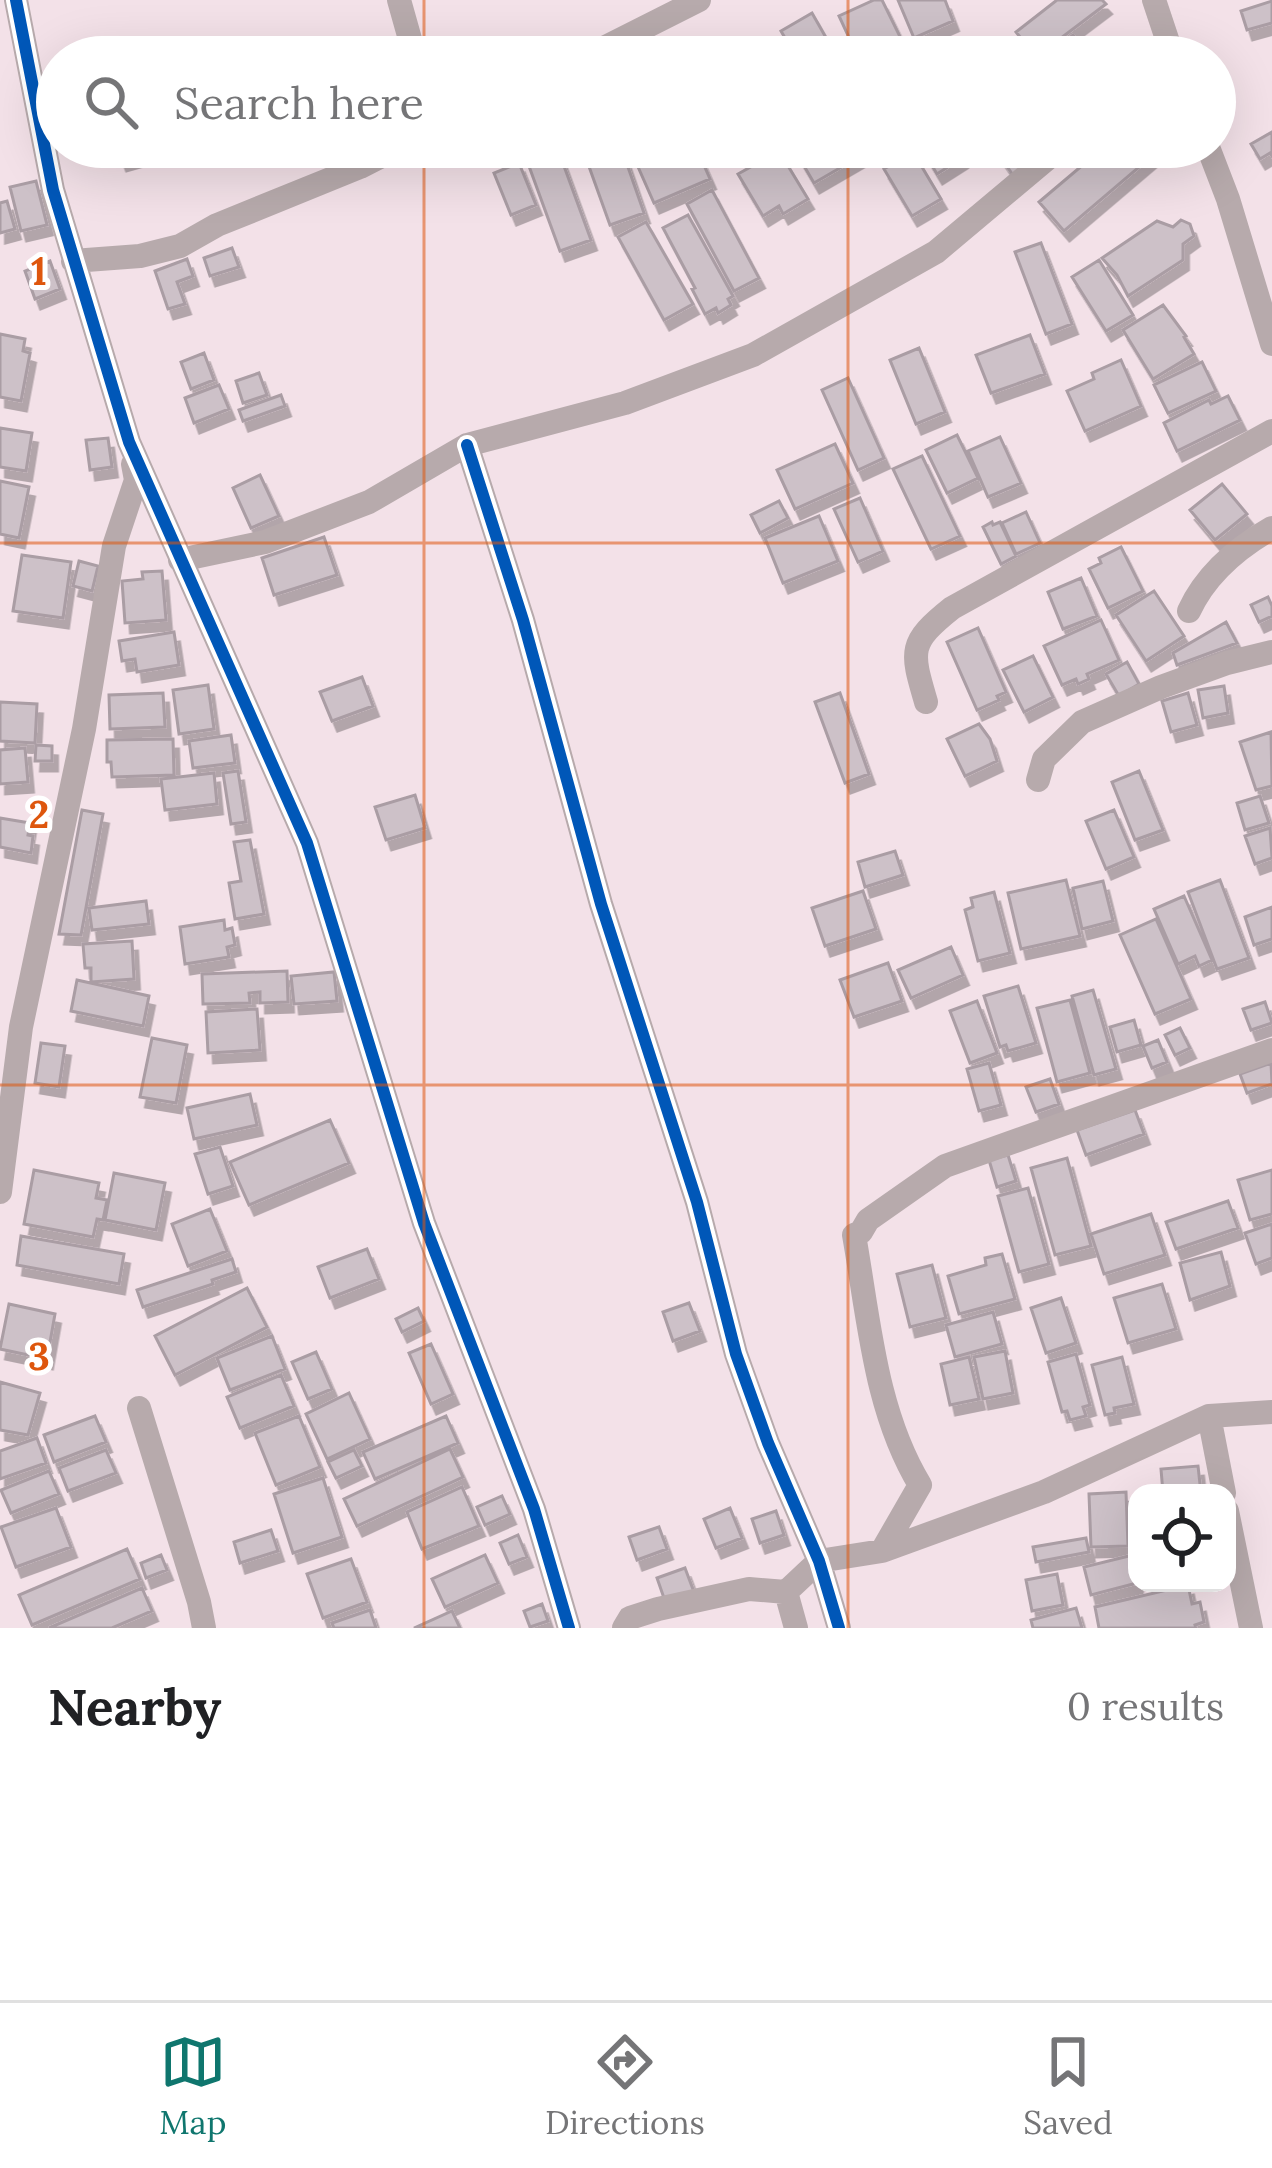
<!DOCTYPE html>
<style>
body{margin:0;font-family:Lora,serif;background:#f6f6f6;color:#202124}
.controls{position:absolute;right:36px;bottom:36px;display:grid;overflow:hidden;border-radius:24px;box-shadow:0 12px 48px #0002}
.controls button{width:108px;height:108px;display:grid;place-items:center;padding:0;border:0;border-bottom:3px solid #e0e0e0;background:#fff;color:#202124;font:60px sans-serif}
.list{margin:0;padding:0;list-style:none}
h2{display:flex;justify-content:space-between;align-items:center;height:156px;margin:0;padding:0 48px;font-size:51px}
h2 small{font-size:39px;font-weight:400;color:#757577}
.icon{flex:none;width:66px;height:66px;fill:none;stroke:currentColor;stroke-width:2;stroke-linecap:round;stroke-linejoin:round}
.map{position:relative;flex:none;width:1272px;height:1628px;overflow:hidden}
.search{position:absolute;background:#fff;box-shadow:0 12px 48px #0002;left:36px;right:36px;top:36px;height:132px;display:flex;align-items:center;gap:30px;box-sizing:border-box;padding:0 42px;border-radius:66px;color:#757577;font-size:45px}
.sheet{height:372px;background:#fff}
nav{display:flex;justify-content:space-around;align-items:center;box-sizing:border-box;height:168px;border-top:3px solid #e0e0e0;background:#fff;font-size:33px;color:#757577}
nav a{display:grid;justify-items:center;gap:6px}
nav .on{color:#0f766e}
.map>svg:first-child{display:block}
</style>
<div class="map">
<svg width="1272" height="1628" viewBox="0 0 1272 1628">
<defs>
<filter id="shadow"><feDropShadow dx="5.5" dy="10" stdDeviation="0" flood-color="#0004"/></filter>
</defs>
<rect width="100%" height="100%" fill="#f3e1e8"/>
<!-- building -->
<path fill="#cdc1c8" stroke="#aa9da4" stroke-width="3" filter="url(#shadow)" d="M 874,0 L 882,0 L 910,57 L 858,57 L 839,16 Z
M 898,0 L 945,0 L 953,21 L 914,38 Z
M 1057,0 L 1102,0 L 1106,4 L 1036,57 L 1016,32 Z
M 1272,1 L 1272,23 L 1247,30 L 1241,11 Z
M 812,13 L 837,57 L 796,57 L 781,31 Z
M 1073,35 L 1091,57 L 1046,57 Z
M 1272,132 L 1272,156 L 1270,153 L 1260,159 L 1251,144 Z
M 116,147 L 139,147 L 142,155 L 121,161 Z
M 522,147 L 557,147 L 591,240 L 560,251 Z
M 582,147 L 621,147 L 644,213 L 610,225 Z
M 664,147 L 696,147 L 710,179 L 654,203 L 635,160 Z
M 793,147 L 860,147 L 864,154 L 814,183 Z
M 921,147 L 956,147 L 962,158 L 937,174 Z
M 1011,147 L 1030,147 L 1038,159 L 1013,175 L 999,155 Z
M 1104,147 L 1154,147 L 1158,151 L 1064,231 L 1039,202 Z
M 779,151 L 808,199 L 783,214 L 779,206 L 763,216 L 738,174 Z
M 913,152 L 941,199 L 912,216 L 884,169 Z
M 519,163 L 536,205 L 511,215 L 494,173 Z
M 36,181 L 47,225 L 21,231 L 10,187 Z
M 712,190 L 759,278 L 734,291 L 687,204 Z
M 7,201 L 15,229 L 0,233 L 0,203 Z
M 688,215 L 733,296 L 728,299 L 731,305 L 718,313 L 716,308 L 705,314 L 692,289 L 695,288 L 663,228 Z
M 1181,220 L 1190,224 L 1194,236 L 1183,244 L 1183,260 L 1128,296 L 1117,275 L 1102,258 L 1157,221 L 1173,227 Z
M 646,222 L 693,304 L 664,320 L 618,237 Z
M 1041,243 L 1072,324 L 1046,334 L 1015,252 Z
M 232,248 L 239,267 L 210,276 L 204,258 Z
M 187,259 L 193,276 L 177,282 L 185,304 L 168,309 L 155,271 Z
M 1099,260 L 1133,315 L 1106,331 L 1072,277 Z
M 50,261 L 60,289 L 35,299 L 25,271 Z
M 1163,305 L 1186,336 L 1184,337 L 1194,354 L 1153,379 L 1123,330 Z
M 0,334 L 25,339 L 23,351 L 30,353 L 21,401 L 0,397 Z
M 1030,335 L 1045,374 L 991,393 L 976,355 Z
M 919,348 L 945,412 L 916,424 L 890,360 Z
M 204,353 L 214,380 L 191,389 L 181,362 Z
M 1121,360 L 1141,406 L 1085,431 L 1067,391 L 1094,379 L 1092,373 Z
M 1202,362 L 1216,391 L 1168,413 L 1154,385 Z
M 259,373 L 267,395 L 243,403 L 236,381 Z
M 848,378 L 884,458 L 858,470 L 822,390 Z
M 219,385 L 229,409 L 194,423 L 185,398 Z
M 281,395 L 285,406 L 243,421 L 239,410 Z
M 1228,396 L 1240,420 L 1177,451 L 1164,423 L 1209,400 L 1211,404 Z
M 0,428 L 32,433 L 26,471 L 0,467 Z
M 957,435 L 978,478 L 947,493 L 926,450 Z
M 1000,437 L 1021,483 L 988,497 L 968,451 Z
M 108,438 L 112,467 L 90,470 L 86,440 Z
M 835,444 L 853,483 L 795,509 L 777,470 Z
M 922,456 L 960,536 L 931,549 L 893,469 Z
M 260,475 L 279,516 L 251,528 L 233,488 Z
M 0,481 L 29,487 L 19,538 L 0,534 Z
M 1222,484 L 1247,514 L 1215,540 L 1190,510 Z
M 860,498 L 883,551 L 858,562 L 834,509 Z
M 779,501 L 788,518 L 760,533 L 751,515 Z
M 1026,512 L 1040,543 L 1016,554 L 1002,523 Z
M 819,516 L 838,561 L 783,583 L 765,538 Z
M 992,522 L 993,525 L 1000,522 L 1016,556 L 1001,564 L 983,527 Z
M 324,537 L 337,575 L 274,595 L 262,558 Z
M 1121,547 L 1143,591 L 1108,608 L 1089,569 L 1101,563 L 1099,558 Z
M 22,555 L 71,562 L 63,618 L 13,611 Z
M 79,561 L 98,566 L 92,591 L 73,586 Z
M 162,571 L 166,620 L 125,623 L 122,581 L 143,579 L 142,572 Z
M 1081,578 L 1097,616 L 1063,629 L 1048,592 Z
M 1154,591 L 1184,636 L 1146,661 L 1116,615 Z
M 1268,597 L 1272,606 L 1272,616 L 1259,622 L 1251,605 Z
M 1101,620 L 1119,660 L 1087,674 L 1089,679 L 1078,684 L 1076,679 L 1062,685 L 1044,646 Z
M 1226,622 L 1237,643 L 1177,665 L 1173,653 Z
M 978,628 L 1006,692 L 997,696 L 999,700 L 977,710 L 947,642 Z
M 174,632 L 179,665 L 137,672 L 135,659 L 122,661 L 119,641 Z
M 1033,656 L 1053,697 L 1024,712 L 1003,670 Z
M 1127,662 L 1139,684 L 1119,696 L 1106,674 Z
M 362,677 L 373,706 L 332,721 L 320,692 Z
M 208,685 L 214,729 L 179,734 L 173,690 Z
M 1224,686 L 1228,713 L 1203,718 L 1198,690 Z
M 163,693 L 165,727 L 110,729 L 109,695 Z
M 840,693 L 869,774 L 845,783 L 815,702 Z
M 1188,693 L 1197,725 L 1171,732 L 1162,701 Z
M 0,702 L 37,704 L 35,743 L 0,741 Z
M 979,724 L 990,739 L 997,761 L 965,776 L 947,739 Z
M 1271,732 L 1272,786 L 1256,790 L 1240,742 Z
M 231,735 L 235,763 L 193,768 L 189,741 Z
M 173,739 L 174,775 L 112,777 L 111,762 L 107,762 L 107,740 Z
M 36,745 L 52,746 L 52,761 L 35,761 Z
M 25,748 L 28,782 L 0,784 L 0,750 Z
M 238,771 L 246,822 L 231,824 L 223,773 Z
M 1139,771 L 1163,830 L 1135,840 L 1112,782 Z
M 214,773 L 217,804 L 165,810 L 161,779 Z
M 415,795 L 425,828 L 386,840 L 375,807 Z
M 1260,796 L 1269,823 L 1245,830 L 1237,803 Z
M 82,810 L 103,814 L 81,935 L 59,934 Z
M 1114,810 L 1134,857 L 1106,869 L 1086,821 Z
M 0,818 L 30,823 L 28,835 L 33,836 L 31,853 L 0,847 Z
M 1270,828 L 1272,858 L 1255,864 L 1245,836 Z
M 250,840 L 264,914 L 235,919 L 229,883 L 241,881 L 234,842 Z
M 895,851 L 903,875 L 865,887 L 858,862 Z
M 1066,880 L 1080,936 L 1021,949 L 1008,893 Z
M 1220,880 L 1249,958 L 1217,969 L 1188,892 Z
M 1103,881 L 1113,921 L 1082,929 L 1073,888 Z
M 863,891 L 876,929 L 825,946 L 812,908 Z
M 994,892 L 1010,953 L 978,961 L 965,910 L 973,907 L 971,898 Z
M 1184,896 L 1212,960 L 1199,966 L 1195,956 L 1178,964 L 1154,909 Z
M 146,901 L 149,924 L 92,930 L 89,908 Z
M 1272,907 L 1272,939 L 1254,945 L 1245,917 Z
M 1156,919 L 1191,999 L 1155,1014 L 1120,935 Z
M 224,920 L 225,930 L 232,928 L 235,945 L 227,947 L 229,957 L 185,964 L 180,927 Z
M 132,941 L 134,979 L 91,982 L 91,968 L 85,968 L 83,944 Z
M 951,947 L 963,975 L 911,998 L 898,970 Z
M 888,963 L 902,1001 L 854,1017 L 840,980 Z
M 287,971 L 288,1002 L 260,1003 L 260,992 L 249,993 L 250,1003 L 203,1004 L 202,974 Z
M 334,972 L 337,1001 L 294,1004 L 291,976 Z
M 77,980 L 149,996 L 143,1026 L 71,1011 Z
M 1018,986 L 1036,1043 L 1008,1051 L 1006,1045 L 1000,1047 L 984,996 Z
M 1093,990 L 1116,1069 L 1094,1075 L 1072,996 Z
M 1070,1000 L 1090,1073 L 1057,1082 L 1037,1008 Z
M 977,1001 L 997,1053 L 970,1063 L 950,1011 Z
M 1265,1002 L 1272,1023 L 1251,1030 L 1243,1009 Z
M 257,1009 L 260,1050 L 208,1053 L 206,1012 Z
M 1134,1020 L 1141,1045 L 1117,1052 L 1110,1027 Z
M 1180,1028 L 1190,1048 L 1175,1055 L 1165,1035 Z
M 152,1038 L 187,1045 L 176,1103 L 140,1097 Z
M 1158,1040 L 1167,1062 L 1152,1068 L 1143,1046 Z
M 41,1043 L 65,1046 L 59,1087 L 35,1083 Z
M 989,1063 L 1001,1105 L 979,1111 L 967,1069 Z
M 1271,1063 L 1272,1084 L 1247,1093 L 1240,1074 Z
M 1050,1079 L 1059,1104 L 1036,1112 L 1026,1087 Z
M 250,1094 L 257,1125 L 194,1139 L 187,1108 Z
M 1135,1110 L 1144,1134 L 1086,1155 L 1077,1130 Z
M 330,1120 L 349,1163 L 249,1205 L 230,1162 Z
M 220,1147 L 233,1186 L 208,1194 L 195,1154 Z
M 1008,1155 L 1016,1181 L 997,1187 L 989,1160 Z
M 1067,1158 L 1091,1246 L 1055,1255 L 1031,1168 Z
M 34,1170 L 99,1183 L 96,1198 L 107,1200 L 103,1220 L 97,1219 L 93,1237 L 24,1224 Z
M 1272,1170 L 1272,1214 L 1250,1220 L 1238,1180 Z
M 114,1173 L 165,1183 L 156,1230 L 105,1220 Z
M 1028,1188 L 1049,1264 L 1019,1272 L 998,1196 Z
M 1228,1201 L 1238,1228 L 1176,1249 L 1166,1222 Z
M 210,1209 L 227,1251 L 188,1266 L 172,1224 Z
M 1151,1214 L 1165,1255 L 1104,1274 L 1091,1234 Z
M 1272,1224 L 1272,1258 L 1256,1264 L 1245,1233 Z
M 21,1236 L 124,1254 L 119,1284 L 17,1265 Z
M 367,1249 L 379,1279 L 330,1298 L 318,1267 Z
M 1221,1252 L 1230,1286 L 1190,1300 L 1180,1263 Z
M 1002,1254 L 1015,1299 L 959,1314 L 948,1276 L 986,1265 L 985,1258 Z
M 232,1259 L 236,1272 L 212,1280 L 213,1284 L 143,1307 L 137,1290 Z
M 932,1265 L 946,1318 L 910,1327 L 897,1274 Z
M 1162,1284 L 1176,1329 L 1128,1343 L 1114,1298 Z
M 247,1288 L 267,1327 L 175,1375 L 155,1336 Z
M 1061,1298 L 1076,1343 L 1046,1353 L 1031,1308 Z
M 689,1303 L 700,1331 L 673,1341 L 663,1312 Z
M 9,1304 L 55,1314 L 47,1359 L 0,1349 Z
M 418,1308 L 424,1321 L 402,1332 L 396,1319 Z
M 993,1312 L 1002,1344 L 955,1357 L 946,1325 Z
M 272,1336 L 285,1369 L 230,1390 L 217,1358 Z
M 431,1344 L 453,1394 L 431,1404 L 409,1353 Z
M 1005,1351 L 1013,1393 L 983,1399 L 974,1357 Z
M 316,1352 L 332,1389 L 308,1399 L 292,1362 Z
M 1076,1354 L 1090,1405 L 1083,1407 L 1086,1416 L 1070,1420 L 1067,1411 L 1062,1412 L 1048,1362 Z
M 969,1357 L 979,1399 L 950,1405 L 941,1364 Z
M 1122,1357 L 1134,1404 L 1114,1408 L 1115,1413 L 1105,1415 L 1092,1365 Z
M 281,1375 L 294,1406 L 240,1428 L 227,1397 Z
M 0,1382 L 40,1393 L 28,1435 L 0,1430 Z
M 349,1393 L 370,1439 L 327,1459 L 306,1414 Z
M 95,1416 L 106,1442 L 54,1462 L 44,1435 Z
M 299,1416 L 320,1467 L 276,1485 L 255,1433 Z
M 446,1416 L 458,1443 L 375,1479 L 363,1452 Z
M 37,1438 L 46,1463 L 0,1479 L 0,1451 Z
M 450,1449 L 463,1477 L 357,1526 L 344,1499 Z
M 106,1450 L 116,1473 L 68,1491 L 59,1468 Z
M 354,1450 L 362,1466 L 336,1478 L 328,1462 Z
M 1198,1466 L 1201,1493 L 1163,1493 L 1161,1469 Z
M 49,1471 L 59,1494 L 11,1513 L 1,1490 Z
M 323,1478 L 342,1537 L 293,1553 L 274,1494 Z
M 462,1487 L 479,1526 L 422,1549 L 407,1512 Z
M 1126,1492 L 1128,1546 L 1091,1547 L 1089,1494 Z
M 502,1496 L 510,1514 L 485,1525 L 477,1507 Z
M 56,1508 L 71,1547 L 16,1567 L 1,1527 Z
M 730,1508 L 742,1538 L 716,1548 L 704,1519 Z
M 776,1511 L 784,1535 L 760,1543 L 752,1519 Z
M 659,1527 L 667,1549 L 637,1560 L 629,1537 Z
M 271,1530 L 278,1551 L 240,1563 L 234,1542 Z
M 518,1535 L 527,1557 L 509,1564 L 500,1543 Z
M 1086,1538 L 1089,1552 L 1036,1562 L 1033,1547 Z
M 127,1549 L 140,1579 L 32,1625 L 19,1595 Z
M 1137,1554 L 1137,1583 L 1091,1595 L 1084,1567 Z
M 161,1555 L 167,1570 L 146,1578 L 141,1563 Z
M 485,1555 L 498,1583 L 445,1607 L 432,1579 Z
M 351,1559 L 367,1602 L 323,1618 L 307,1574 Z
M 685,1568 L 694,1592 L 665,1601 L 657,1578 Z
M 1057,1574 L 1063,1605 L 1032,1611 L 1026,1580 Z
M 1188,1585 L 1192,1604 L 1200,1602 L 1204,1622 L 1195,1625 L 1196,1628 L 1099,1628 L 1095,1607 Z
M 142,1588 L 152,1611 L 112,1628 L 49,1628 Z
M 542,1604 L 548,1621 L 530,1627 L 524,1611 Z
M 1076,1608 L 1082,1628 L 1033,1628 L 1031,1620 Z
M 370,1610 L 376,1628 L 334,1628 L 332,1623 Z
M 452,1611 L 460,1628 L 414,1628 Z"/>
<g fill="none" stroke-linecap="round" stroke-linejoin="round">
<!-- street -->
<path stroke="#b7aaac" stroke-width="24" d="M 16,0 L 53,190 L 129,442 L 307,843 L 424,1223 L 534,1509 L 569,1628
M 399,0 L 415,57
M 1154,0 L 1173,57
M 586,57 L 699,0
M 1208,147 L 1228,199 L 1272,344
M 73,261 L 140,256 L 180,246 L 217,225 L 360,167 L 399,147
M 467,445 L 523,620 L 601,904 L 697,1202 L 736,1354 L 768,1443 L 819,1561 L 839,1628
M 180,560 L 265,542 L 369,502 L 467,445 L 625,403 L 753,355 L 936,252 L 1061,147
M 1189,611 C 1206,574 1237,548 1272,528
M 926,702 C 911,651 908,643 952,608 L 1272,431
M 1038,780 L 1044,759 L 1082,722 L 1161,687 L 1227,663 L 1272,652
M 0,1192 L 21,1027 L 84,729 L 114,546 L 136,480 L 133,464
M 139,1408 L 199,1602 L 204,1628
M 1209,1416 L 1224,1493
M 1227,1511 L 1251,1628
M 882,1551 L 920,1485 C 875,1411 869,1319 854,1235 L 861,1232 L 868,1220 L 945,1166 L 1272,1050
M 786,1592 L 796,1628
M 624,1628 L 630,1618 L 658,1609 L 749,1589 L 786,1592 L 819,1561 L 882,1551 L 1044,1492 L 1209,1416 L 1272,1412"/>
<!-- cycleway casing -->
<g stroke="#fff" stroke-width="20">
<path id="cycleway" d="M 16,0 L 53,190 L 129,442 L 307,843 L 424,1223 L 534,1509 L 569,1628
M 467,445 L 523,620 L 601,904 L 697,1202 L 736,1354 L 768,1443 L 819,1561 L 839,1628"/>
</g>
<!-- cycleway -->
<use href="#cycleway" stroke="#0057b8" stroke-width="12"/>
</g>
<!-- grid -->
<path fill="none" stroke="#de560d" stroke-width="3" stroke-opacity="0.55" d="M 424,0 L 424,57M 848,0 L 848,57M 424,147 L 424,1628M 848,147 L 848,1628M 0,543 L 1272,543M 0,1085 L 1272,1085"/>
<g font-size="39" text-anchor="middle" font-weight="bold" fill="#de560d" stroke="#fff" stroke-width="10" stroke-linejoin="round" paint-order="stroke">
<text x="39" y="285">1</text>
<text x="39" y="828">2</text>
<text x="39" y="1370">3</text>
</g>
</svg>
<div class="controls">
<button><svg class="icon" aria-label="locate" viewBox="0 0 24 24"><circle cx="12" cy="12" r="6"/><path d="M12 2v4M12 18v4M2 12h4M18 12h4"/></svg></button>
</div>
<div class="search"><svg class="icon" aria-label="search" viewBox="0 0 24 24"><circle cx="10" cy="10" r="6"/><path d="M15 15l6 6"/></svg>Search here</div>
</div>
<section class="sheet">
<h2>Nearby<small>0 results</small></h2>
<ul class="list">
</ul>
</section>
<nav>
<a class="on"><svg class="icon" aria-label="map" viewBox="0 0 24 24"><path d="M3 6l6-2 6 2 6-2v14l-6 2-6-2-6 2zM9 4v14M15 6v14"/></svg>Map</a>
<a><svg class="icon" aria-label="directions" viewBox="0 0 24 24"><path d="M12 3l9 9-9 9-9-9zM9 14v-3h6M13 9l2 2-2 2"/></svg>Directions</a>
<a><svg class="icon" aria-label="saved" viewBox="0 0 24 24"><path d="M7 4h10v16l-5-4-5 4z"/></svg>Saved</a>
</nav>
